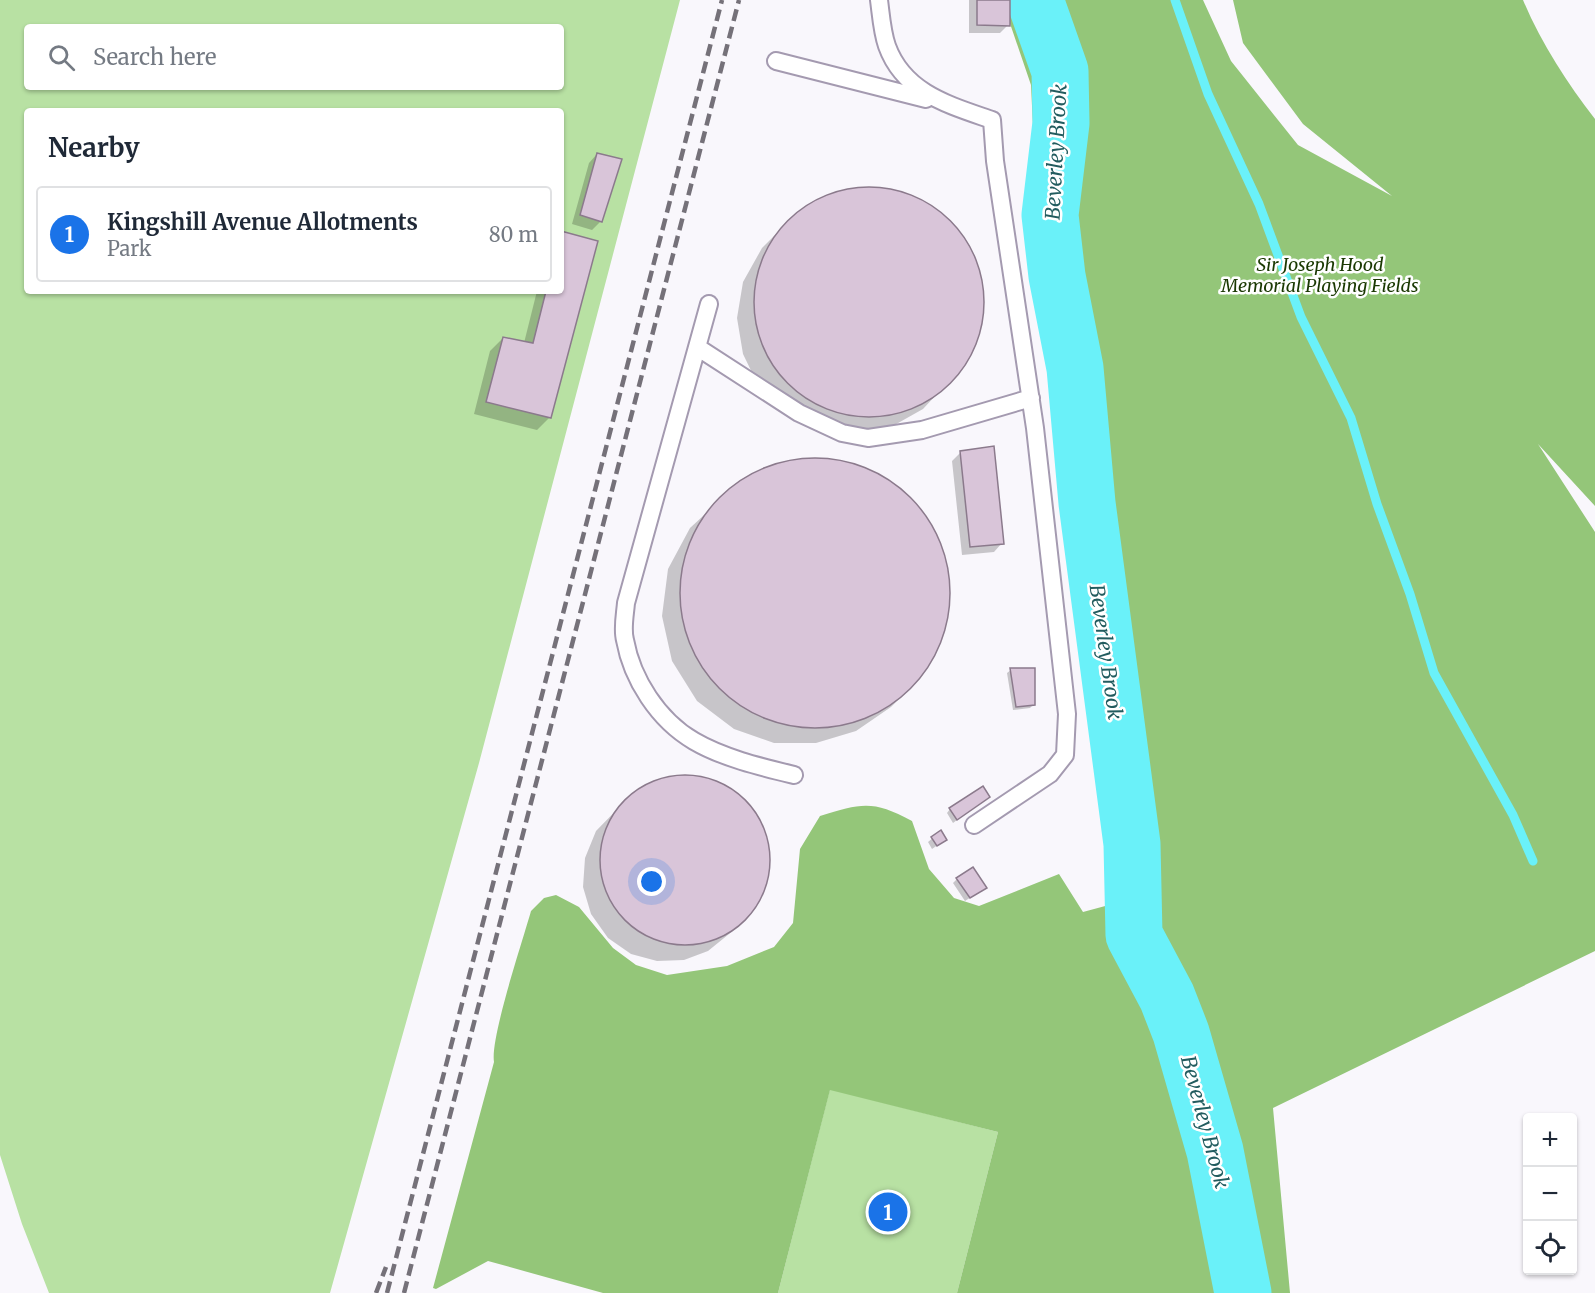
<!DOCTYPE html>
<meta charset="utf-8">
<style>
body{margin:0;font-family:Merriweather,serif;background:#f6f6f7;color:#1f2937}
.controls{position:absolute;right:18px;bottom:18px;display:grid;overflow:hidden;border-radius:6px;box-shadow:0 2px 4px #0004}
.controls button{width:54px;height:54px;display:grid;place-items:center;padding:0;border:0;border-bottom:2px solid #e0e1e3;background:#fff;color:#1f2937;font:30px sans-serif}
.you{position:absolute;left:652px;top:882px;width:21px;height:21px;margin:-15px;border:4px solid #fff;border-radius:50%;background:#1a73e8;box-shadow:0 0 0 9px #1a73e833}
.badge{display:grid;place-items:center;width:39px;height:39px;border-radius:50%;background:#1a73e8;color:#fff;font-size:20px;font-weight:700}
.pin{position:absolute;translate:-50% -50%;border:3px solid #fff;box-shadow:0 2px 6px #0006}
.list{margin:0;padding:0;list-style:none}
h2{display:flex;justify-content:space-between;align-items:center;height:78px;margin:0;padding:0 24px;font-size:26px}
h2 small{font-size:20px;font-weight:400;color:#747a83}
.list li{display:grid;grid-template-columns:39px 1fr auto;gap:18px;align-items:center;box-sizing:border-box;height:96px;margin:0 12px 12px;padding:0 12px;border:2px solid #e0e1e3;border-radius:6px}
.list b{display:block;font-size:22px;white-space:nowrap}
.list p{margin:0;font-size:20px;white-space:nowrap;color:#747a83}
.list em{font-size:20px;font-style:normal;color:#747a83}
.icon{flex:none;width:33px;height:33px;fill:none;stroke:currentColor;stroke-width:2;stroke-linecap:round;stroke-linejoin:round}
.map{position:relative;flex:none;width:1595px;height:1293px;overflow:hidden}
.search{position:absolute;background:#fff;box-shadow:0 2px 4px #0004;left:24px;top:24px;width:540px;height:66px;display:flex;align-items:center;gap:15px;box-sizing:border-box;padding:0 21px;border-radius:6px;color:#747a83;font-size:22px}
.panel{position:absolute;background:#fff;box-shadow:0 2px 4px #0004;left:24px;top:108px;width:540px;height:186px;border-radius:6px}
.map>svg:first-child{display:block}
</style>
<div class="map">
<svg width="1595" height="1293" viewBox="0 0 1595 1293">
<rect width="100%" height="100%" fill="#f9f7fc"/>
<!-- green -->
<path fill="#b8e1a3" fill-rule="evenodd" d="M 0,0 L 680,0 L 479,763 L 330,1293 L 49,1293 L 22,1224 L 0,1155 ZM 27,27 L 561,27 L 561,87 L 27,87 ZM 27,111 L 561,111 L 561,291 L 27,291 Z
M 830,1089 L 998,1132 L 957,1293 L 778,1293 Z"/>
<!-- forest -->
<path fill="#94c679" d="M 1002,0 L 1203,0 L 1231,61 L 1298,145 L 1392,196 L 1303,124 L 1243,43 L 1233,0 L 1523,0 C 1541,43 1567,83 1595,119 L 1595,506 L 1538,444 L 1595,532 L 1595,951 L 1273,1108 L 1290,1293 L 957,1293 L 998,1132 L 830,1090 L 778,1293 L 603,1293 L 488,1261 L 436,1289 L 433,1288 L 494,1062 C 490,1038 523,940 531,911 L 544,898 L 556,895 L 579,907 L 613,948 L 636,965 L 667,975 L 727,966 L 774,947 L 793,923 L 800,849 L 820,816 C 862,803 873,800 912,821 L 929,869 L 954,898 L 979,906 L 1059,874 L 1083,912 L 1120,902 L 1035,169 L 1031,85 Z"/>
<!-- shadow -->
<path fill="#0003" d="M 969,0 L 1008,0 L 1008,25 L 1000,33 L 969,33 Z
M 597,154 L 601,221 L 592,230 L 572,224 L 589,163 Z
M 883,188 L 919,199 L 951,221 L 973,253 L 983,290 L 981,328 L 965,364 L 923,409 L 891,427 L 855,433 L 759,387 L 743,354 L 737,318 L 743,282 L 762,248 L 780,230 L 808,205 L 844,190 Z
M 561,233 L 596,242 L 550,417 L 537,430 L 474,414 L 490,351 L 503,338 L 524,343 L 537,291 L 561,291 Z
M 961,452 L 1002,543 L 994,552 L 962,555 L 952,461 Z
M 832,459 L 877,474 L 911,498 L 935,533 L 948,573 L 947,615 L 934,655 L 909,689 L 891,707 L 856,731 L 816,743 L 774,743 L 734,729 L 697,701 L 672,661 L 662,616 L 668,569 L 690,528 L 743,479 L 786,461 Z
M 1011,670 L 1034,704 L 1030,708 L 1013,710 L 1007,673 Z
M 688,775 L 716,781 L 740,796 L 757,817 L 767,841 L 769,868 L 762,893 L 747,916 L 729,934 L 708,951 L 684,960 L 657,961 L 631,954 L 608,938 L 591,914 L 583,887 L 585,858 L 596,831 L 633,793 L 659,780 Z
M 984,800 L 953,823 L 947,813 L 950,809 Z
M 940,832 L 945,840 L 932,849 L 928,842 Z
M 957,879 L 985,888 L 965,901 L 953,883 Z"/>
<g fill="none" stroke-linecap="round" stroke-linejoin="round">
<!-- stream -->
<path stroke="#6af1f9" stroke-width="9" d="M 1175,0 L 1208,94 L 1259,204 L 1301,317 L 1351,418 L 1377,504 L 1410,594 L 1434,673 L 1513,815 L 1533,861"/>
<!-- river -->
<path stroke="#6af1f9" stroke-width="57" d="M 1035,0 L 1060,71 L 1061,123 L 1050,215 L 1057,276 L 1075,368 L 1087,503 L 1132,844 L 1134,935 L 1167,997 L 1181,1033 L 1215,1151 L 1243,1293"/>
</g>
<!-- building -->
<path fill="#d9c5d9" stroke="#8b7a8c" stroke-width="1.5" d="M 977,0 L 1010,0 L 1010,26 L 977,25 Z
M 597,153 L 622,159 L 602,222 L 580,215 Z
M754 302a115 115 0 1 1 230 0a115 115 0 1 1-230 0Z
M 561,231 L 598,241 L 551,418 L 486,402 L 503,337 L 533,343 L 546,291 L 561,291 Z
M 994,446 L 1004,544 L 970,547 L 960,451 Z
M680 593a135 135 0 1 1 270 0a135 135 0 1 1-270 0Z
M 1010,668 L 1035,668 L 1035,705 L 1016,707 Z
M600 860a85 85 0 1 1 170 0a85 85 0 1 1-170 0Z
M 983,786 L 990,797 L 957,820 L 949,808 Z
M 941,830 L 947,840 L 937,846 L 931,837 Z
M 973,867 L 987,888 L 970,898 L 956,878 Z"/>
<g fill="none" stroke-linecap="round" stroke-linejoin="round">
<!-- service casing -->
<g stroke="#a49ab0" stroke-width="20">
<path id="service" d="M 879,0 C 881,15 882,32 887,46 C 904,93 949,105 992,120 L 995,161 L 1035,428 L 1067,714 L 1065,755 L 1050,774 L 974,825
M 776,61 L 926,99
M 709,304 L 626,603 C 625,615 622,629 625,640 C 632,679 658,720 694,741 C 723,758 761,767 794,775
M 697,347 L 799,413 L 842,433 L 868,438 L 922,430 L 1031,398"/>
</g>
<!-- service -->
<use href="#service" stroke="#fff" stroke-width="16"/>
<!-- rail -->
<path stroke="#757179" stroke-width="4.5" stroke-dasharray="12 6" stroke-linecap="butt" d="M 376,1293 L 386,1267
M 387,1293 L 722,0
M 404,1293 L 739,0"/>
</g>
<g text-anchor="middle" stroke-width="5" stroke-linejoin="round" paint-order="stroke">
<!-- park labels -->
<g font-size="18" font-style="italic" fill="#1a3902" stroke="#fff">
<text x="1320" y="271">Sir Joseph Hood<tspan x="1320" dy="21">Memorial Playing Fields</tspan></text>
</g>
<!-- water labels -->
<g font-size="20" font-style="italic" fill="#225c5f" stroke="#fff">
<text transform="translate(1056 152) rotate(-87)" y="7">Beverley Brook</text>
<text transform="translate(1106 652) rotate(82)" y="7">Beverley Brook</text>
<text transform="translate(1205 1122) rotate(75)" y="7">Beverley Brook</text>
</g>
</g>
</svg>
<div class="controls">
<button>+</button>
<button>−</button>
<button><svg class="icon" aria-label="locate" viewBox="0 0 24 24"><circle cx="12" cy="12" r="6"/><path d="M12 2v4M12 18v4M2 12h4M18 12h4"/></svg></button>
</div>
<div class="you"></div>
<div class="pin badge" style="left:888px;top:1212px">1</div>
<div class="search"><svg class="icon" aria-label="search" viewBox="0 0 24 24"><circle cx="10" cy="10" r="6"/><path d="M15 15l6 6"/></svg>Search here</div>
<section class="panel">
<h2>Nearby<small></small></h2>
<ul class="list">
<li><span class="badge">1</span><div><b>Kingshill Avenue Allotments</b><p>Park</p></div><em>80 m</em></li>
</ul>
</section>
</div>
